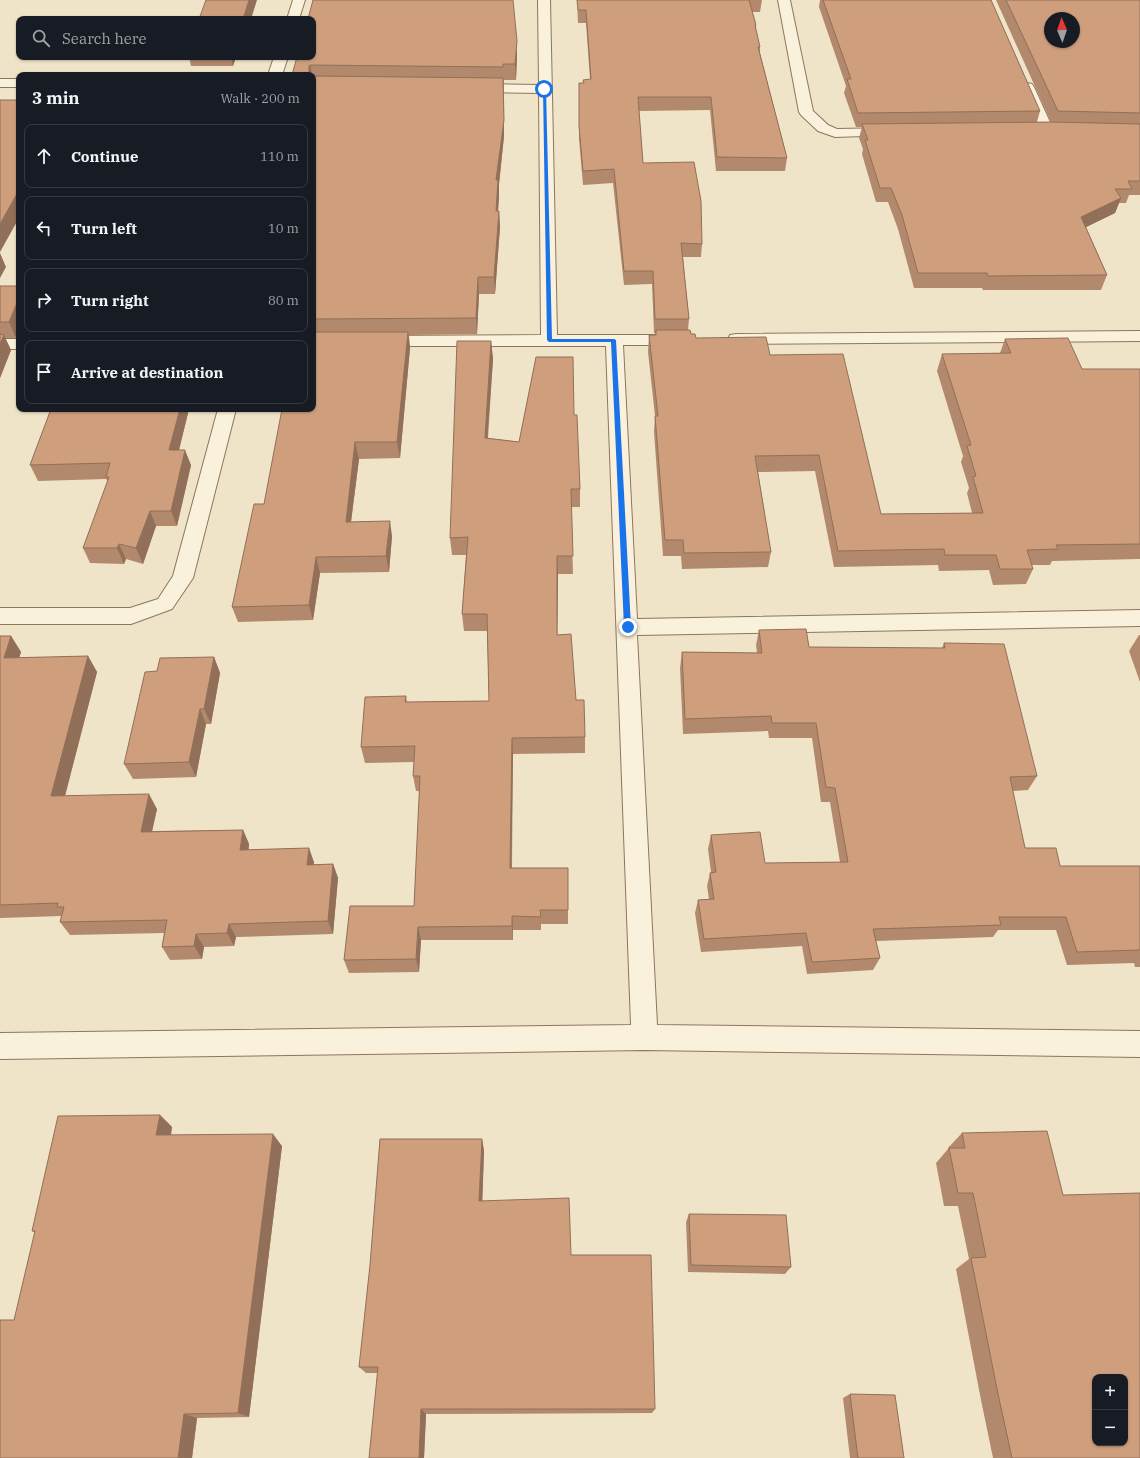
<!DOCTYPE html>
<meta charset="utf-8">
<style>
body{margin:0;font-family:"IBM Plex Serif",serif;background:#20242c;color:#f1f3f6}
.controls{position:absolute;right:12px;bottom:12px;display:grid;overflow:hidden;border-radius:8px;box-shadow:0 1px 3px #0004}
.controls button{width:36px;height:36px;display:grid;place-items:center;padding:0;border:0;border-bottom:1px solid #363941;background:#171b24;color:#f1f3f6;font:20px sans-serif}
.compass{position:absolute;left:1044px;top:12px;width:36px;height:36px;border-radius:50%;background:#171b24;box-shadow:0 1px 3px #0004;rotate:358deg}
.stop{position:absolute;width:12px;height:12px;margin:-9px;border:3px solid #1a73e8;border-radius:50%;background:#fff}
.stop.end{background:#1a73e8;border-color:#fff;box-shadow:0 1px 4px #0008}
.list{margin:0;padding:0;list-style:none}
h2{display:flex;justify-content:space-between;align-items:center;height:52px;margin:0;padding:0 16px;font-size:17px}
h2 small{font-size:13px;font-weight:400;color:#9ea1a6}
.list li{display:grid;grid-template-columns:26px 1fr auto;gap:12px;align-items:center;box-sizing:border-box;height:64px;margin:0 8px 8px;padding:0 8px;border:1px solid #363941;border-radius:8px}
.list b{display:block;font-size:15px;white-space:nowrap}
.list em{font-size:13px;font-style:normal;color:#9ea1a6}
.icon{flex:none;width:22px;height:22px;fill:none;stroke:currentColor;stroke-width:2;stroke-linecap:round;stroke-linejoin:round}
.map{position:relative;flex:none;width:1140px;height:1458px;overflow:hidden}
.search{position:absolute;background:#171b24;box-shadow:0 1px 3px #0004;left:16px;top:16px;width:300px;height:44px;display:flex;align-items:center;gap:10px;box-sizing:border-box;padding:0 14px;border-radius:8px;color:#9ea1a6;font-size:15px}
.panel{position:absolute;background:#171b24;box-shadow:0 1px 3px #0004;left:16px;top:72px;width:300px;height:340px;border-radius:8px}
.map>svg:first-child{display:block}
</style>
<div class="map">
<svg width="1140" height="1458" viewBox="0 0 1140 1458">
<rect width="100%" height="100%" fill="#f0e4c8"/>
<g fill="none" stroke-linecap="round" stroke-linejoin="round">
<!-- minor casing -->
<g stroke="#8d765c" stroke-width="2">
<path id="minor" d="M 293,0 L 305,0 L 299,19 L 287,19 Z
M 538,0 L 550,0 L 557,335 L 678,335 L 684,336 L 686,340 L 684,344 L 678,345 L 623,345 L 637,619 L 1140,610 L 1140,626 L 637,635 L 657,1025 L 1140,1031 L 1140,1057 L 645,1050 L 0,1059 L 0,1033 L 631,1025 L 606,346 L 380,346 L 374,345 L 372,341 L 374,337 L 380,336 L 541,335 L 539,93 L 474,92 L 469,91 L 467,88 L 469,85 L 474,84 L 539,85 Z
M 778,0 L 790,0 L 813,111 L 828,125 L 837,129 L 891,128 L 896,129 L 898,132 L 896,135 L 835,137 L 818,131 L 801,115 L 799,112 Z
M 274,57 L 288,57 L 282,75 L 268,75 Z
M 0,79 L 19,79 L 19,87 L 0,87 Z
M 1027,83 L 1032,84 L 1034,87 L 1054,131 L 1052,134 L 1047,135 L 1042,134 L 1040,131 L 1020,87 L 1022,84 Z
M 1140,331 L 1140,341 L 736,344 L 730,343 L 728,339 L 730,335 L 736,334 Z
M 0,339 L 19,339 L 19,349 L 0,349 Z
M 218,409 L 236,409 L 193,578 L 172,609 L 131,624 L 0,624 L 0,608 L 130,608 L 158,599 L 173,576 Z"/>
</g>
<!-- minor -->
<use href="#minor" fill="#faf1dc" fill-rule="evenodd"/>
</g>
<!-- wall -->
<path fill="#b2896c" d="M 577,0 L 762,0 L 760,12 L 752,12 L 756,25 L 756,29 L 760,47 L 760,53 L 787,158 L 785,171 L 716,171 L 710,110 L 639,111 L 643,163 L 702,244 L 701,257 L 683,257 L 689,319 L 688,330 L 691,334 L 696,338 L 770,355 L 881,514 L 972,513 L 967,493 L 969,488 L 961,462 L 963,456 L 937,371 L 942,354 L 1000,353 L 1005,339 L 1082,369 L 1140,369 L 1140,559 L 1052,561 L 1050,565 L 1032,565 L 1033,569 L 1026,584 L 993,585 L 989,570 L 939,571 L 938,565 L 834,567 L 815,471 L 758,472 L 771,552 L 768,567 L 682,569 L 681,556 L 663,556 L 654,432 L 655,416 L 648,352 L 649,335 L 655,335 L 655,333 L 654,333 L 652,284 L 624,285 L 613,183 L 583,185 L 579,139 L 579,83 L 583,83 L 590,79 L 586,23 L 578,23 Z
M 820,0 L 991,0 L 1040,111 L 1037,122 L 1051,122 L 996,0 L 1140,0 L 1140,195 L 1129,195 L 1126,203 L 1119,203 L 1115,213 L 1086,227 L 1107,275 L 1101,290 L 983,290 L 982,288 L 914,288 L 898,229 L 888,202 L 876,202 L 862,154 L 863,149 L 859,138 L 862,127 L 856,127 L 844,93 L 846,86 L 819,7 Z
M 189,57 L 236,57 L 233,66 L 191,66 Z
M 297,57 L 517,57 L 516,80 L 504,80 L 504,136 L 499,184 L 499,196 L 498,211 L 499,211 L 500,227 L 495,294 L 479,294 L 477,334 L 409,335 L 410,348 L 400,458 L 359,459 L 351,522 L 392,536 L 389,572 L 320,573 L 313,620 L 238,622 L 232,607 L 264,504 L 313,409 L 313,75 L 292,75 Z
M 0,286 L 16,338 L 5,338 L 11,350 L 0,378 Z
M 491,341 L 493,359 L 488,438 L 519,442 L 574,415 L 580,489 L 580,507 L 571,507 L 573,574 L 558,574 L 557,635 L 576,700 L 585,737 L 585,753 L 513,754 L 512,868 L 568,868 L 568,924 L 541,924 L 541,930 L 513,930 L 513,940 L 421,940 L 419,972 L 349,973 L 344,960 L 414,906 L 420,791 L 416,791 L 413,776 L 414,762 L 365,763 L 361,747 L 406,696 L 407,702 L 489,701 L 487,631 L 464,631 L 462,614 L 466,555 L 452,555 L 450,538 Z
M 51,409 L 189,409 L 179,450 L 191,465 L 177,526 L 156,526 L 143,564 L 126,559 L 124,564 L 90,563 L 83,548 L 108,482 L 106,479 L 38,481 L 30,465 Z
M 759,630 L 809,647 L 942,648 L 944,643 L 1037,776 L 1028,790 L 1012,791 L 1025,848 L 1060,866 L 1140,866 L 1140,967 L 1135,967 L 1134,963 L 1067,965 L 1056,930 L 998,930 L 993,937 L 876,941 L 880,958 L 873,970 L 807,974 L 802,946 L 701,952 L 695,913 L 698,900 L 709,899 L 707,886 L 710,873 L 711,872 L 708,849 L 711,835 L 765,863 L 840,862 L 830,802 L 821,802 L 812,738 L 769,738 L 768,731 L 683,734 L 680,668 L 682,652 L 757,653 L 756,645 Z
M 1139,635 L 1140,635 L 1140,682 L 1129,651 Z
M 0,636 L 11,636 L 21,652 L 19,658 L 88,656 L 97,672 L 65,796 L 157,809 L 152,831 L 243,830 L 249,844 L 249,850 L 314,862 L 313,865 L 333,864 L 338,878 L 333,934 L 236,937 L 234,946 L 204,947 L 202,959 L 170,960 L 162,947 L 164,933 L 70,935 L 60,922 L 61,916 L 0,918 Z
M 214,657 L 220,673 L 211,724 L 206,724 L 196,777 L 133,779 L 124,764 L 157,671 Z
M 160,1115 L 172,1127 L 171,1135 L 282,1146 L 249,1417 L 197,1418 L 192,1458 L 0,1458 L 35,1233 L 32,1231 Z
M 962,1133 L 1063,1195 L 1140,1458 L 993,1458 L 981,1400 L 956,1269 L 969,1259 L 958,1206 L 944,1206 L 936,1163 L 948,1149 L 948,1148 Z
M 482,1139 L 484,1151 L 482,1201 L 571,1255 L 655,1409 L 652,1413 L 426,1414 L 424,1458 L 369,1458 L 378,1373 L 366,1373 L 359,1367 Z
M 689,1214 L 791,1267 L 785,1274 L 688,1272 L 686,1222 Z
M 850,1394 L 904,1458 L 850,1458 L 843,1398 Z"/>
<!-- shaded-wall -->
<path fill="#916f58" d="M 249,0 L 257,0 L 251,19 L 243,19 Z
M 517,41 L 517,57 L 516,80 L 515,64 Z
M 231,57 L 236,57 L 233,66 Z
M 310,65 L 312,75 L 309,75 L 309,66 Z
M 503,78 L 504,136 L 499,184 L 499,196 L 497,227 L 496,211 L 496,180 Z
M 19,190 L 19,218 L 0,252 L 0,224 Z
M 1121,198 L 1115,213 L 1076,232 L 1081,217 Z
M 499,211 L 500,227 L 495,294 L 494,277 Z
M 0,253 L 6,267 L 0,278 Z
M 478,277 L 479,294 L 477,334 L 476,318 Z
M 19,298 L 19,331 L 16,338 L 9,322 Z
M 408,332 L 410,348 L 400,458 L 397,442 Z
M 4,335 L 11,350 L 0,378 L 0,344 Z
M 491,341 L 493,359 L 486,456 L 485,438 Z
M 180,409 L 189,409 L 175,466 L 169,450 Z
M 355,442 L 359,459 L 349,537 L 346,522 Z
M 185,450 L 191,465 L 177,526 L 171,511 Z
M 150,511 L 156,526 L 143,564 L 136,548 Z
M 390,521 L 392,536 L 389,572 L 386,556 Z
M 119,544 L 126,559 L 124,564 L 117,548 Z
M 557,556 L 558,574 L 557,651 Z
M 316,557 L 320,573 L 313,620 L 309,605 Z
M 11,636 L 21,652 L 14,674 L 4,658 Z
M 88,656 L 97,672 L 61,811 L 51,796 Z
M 214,657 L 220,673 L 211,724 L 204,709 Z
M 200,709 L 206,724 L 196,777 L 189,762 Z
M 512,738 L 513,754 L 511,882 L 510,868 Z
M 149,794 L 157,809 L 149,845 L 141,832 Z
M 243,830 L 249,844 L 246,864 L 240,850 Z
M 309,848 L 314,862 L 312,879 L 307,865 Z
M 333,864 L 338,878 L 333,934 L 328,921 Z
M 512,916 L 513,930 L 513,940 L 512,926 Z
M 229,924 L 236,937 L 234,946 L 227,933 Z
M 418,927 L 421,940 L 419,972 L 416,959 Z
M 196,934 L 204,947 L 202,959 L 194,946 Z
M 160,1115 L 172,1127 L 169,1148 L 156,1135 Z
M 273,1134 L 282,1146 L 249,1417 L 238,1413 Z
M 482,1139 L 484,1151 L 482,1212 L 479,1201 Z
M 421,1409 L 426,1414 L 424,1458 L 419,1458 Z
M 184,1414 L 197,1418 L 192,1458 L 178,1458 Z"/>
<!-- building -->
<path fill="#cf9f7d" stroke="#916f58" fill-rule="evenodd" d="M 206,0 L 249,0 L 243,19 L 199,19 Z
M 313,0 L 513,0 L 517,41 L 515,64 L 503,64 L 503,67 L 310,65 L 309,66 L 309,75 L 292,75 L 297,57 L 313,57 L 313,19 L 308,19 Z
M 577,0 L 749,0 L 756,25 L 755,25 L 760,47 L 758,47 L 787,158 L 717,157 L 711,97 L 638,97 L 643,163 L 694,162 L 701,201 L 702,244 L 681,243 L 689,319 L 655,319 L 653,271 L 624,271 L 614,169 L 583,171 L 579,126 L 579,83 L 584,83 L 583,80 L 591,79 L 586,10 L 578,10 Z
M 823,0 L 991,0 L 1040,111 L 858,113 L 847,79 L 851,79 Z
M 1006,0 L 1140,0 L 1140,113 L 1058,111 ZM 1050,18 L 1074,18 L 1074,42 L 1050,42 Z
M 313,76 L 503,78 L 504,120 L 496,180 L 498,180 L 496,211 L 499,211 L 494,277 L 478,277 L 476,318 L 313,319 Z
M 0,100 L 19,100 L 19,190 L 0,224 Z
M 1052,122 L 1140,124 L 1140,181 L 1128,181 L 1132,189 L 1115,189 L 1121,198 L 1081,217 L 1107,275 L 988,276 L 987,273 L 918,273 L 902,215 L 891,188 L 880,188 L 865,140 L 868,140 L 862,124 Z
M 0,286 L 19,286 L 19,298 L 9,322 L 0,322 Z
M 656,330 L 690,330 L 691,334 L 695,334 L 696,338 L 766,337 L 770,355 L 843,354 L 881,514 L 983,513 L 973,477 L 976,476 L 967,446 L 971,445 L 942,354 L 1011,353 L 1005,339 L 1068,338 L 1082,369 L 1140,369 L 1140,544 L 1056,545 L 1058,549 L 1027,550 L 1033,569 L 1000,569 L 996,555 L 945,555 L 944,549 L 838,551 L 819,455 L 755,456 L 771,552 L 684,553 L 683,540 L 665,540 L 655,416 L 658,416 L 649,335 L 656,335 Z
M 313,332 L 408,332 L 397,442 L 355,442 L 346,522 L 390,521 L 386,556 L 316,557 L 309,605 L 232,607 L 254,504 L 264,504 L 282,409 L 313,409 Z
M 0,334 L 4,335 L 0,344 Z
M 457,341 L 491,341 L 485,438 L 519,442 L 536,357 L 573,357 L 574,415 L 577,415 L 580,489 L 571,489 L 573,556 L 557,556 L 557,635 L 571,634 L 576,700 L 584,700 L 585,737 L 512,738 L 510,868 L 568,868 L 568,910 L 540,910 L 541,917 L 512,916 L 512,926 L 418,927 L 416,959 L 344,960 L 350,906 L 414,906 L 420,776 L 413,776 L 415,746 L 361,747 L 365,697 L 406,696 L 405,702 L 489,701 L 487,614 L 462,614 L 468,537 L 450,538 Z
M 51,409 L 180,409 L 169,450 L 185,450 L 171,511 L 150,511 L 136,548 L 119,544 L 117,548 L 83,548 L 109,477 L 106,477 L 110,463 L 30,465 Z
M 806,629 L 809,647 L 945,648 L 944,643 L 1004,644 L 1037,776 L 1010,777 L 1025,848 L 1056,848 L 1060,866 L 1140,866 L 1140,950 L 1077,952 L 1066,917 L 999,917 L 1001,925 L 873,929 L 880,958 L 812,962 L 806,933 L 704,939 L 698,900 L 714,899 L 710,873 L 716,872 L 711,835 L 760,832 L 765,863 L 848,862 L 835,788 L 826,787 L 816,723 L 772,723 L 771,716 L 685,719 L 682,652 L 762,653 L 759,630 Z
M 0,636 L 11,636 L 4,658 L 88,656 L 51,796 L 149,794 L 141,832 L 243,830 L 240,850 L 309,848 L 307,865 L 333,864 L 328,921 L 229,924 L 227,933 L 196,934 L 194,946 L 162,947 L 167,920 L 60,922 L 64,907 L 57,907 L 58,903 L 0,905 Z
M 214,657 L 204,709 L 200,709 L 189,762 L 124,764 L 145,672 L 157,671 L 160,658 Z
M 160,1115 L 156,1135 L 273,1134 L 238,1413 L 184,1414 L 178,1458 L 0,1458 L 0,1320 L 14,1320 L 35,1231 L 32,1231 L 58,1116 Z
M 1047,1131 L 1063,1195 L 1140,1193 L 1140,1458 L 1012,1458 L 998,1394 L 971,1258 L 986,1257 L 973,1193 L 958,1193 L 949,1148 L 965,1148 L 962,1133 ZM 1095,1377 L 1125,1377 L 1125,1443 L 1095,1443 Z
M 380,1139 L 482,1139 L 479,1201 L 569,1198 L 571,1255 L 651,1255 L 655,1409 L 421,1409 L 419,1458 L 369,1458 L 378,1367 L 359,1367 L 370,1265 Z
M 689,1214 L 786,1215 L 791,1267 L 691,1265 Z
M 850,1394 L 895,1395 L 904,1458 L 858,1458 Z"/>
<!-- route -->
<path fill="#1a73e8" d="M 543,88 L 546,89 L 552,339 L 614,339 L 616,340 L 631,627 L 628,629 L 624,627 L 611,342 L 549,342 L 547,340 Z"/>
</svg>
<div class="controls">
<button>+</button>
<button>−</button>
</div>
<svg class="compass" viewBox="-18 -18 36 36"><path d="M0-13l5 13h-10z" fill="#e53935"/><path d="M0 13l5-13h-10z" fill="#9ea1a6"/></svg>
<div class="stop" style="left:544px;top:89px"></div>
<div class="stop end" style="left:628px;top:627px"></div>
<div class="search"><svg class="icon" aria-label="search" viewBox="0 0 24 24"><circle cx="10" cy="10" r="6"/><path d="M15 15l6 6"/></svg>Search here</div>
<section class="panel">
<h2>3 min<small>Walk · 200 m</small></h2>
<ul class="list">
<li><svg class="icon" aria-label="ahead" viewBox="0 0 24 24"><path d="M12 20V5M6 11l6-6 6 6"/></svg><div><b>Continue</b></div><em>110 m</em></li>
<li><svg class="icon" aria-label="left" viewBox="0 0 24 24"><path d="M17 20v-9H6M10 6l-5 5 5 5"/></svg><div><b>Turn left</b></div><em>10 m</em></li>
<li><svg class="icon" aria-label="right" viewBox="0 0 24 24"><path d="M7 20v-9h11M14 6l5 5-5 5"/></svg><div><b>Turn right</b></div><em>80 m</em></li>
<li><svg class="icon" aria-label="arrive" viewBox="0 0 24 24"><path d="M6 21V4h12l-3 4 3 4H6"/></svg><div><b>Arrive at destination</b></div></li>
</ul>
</section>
</div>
